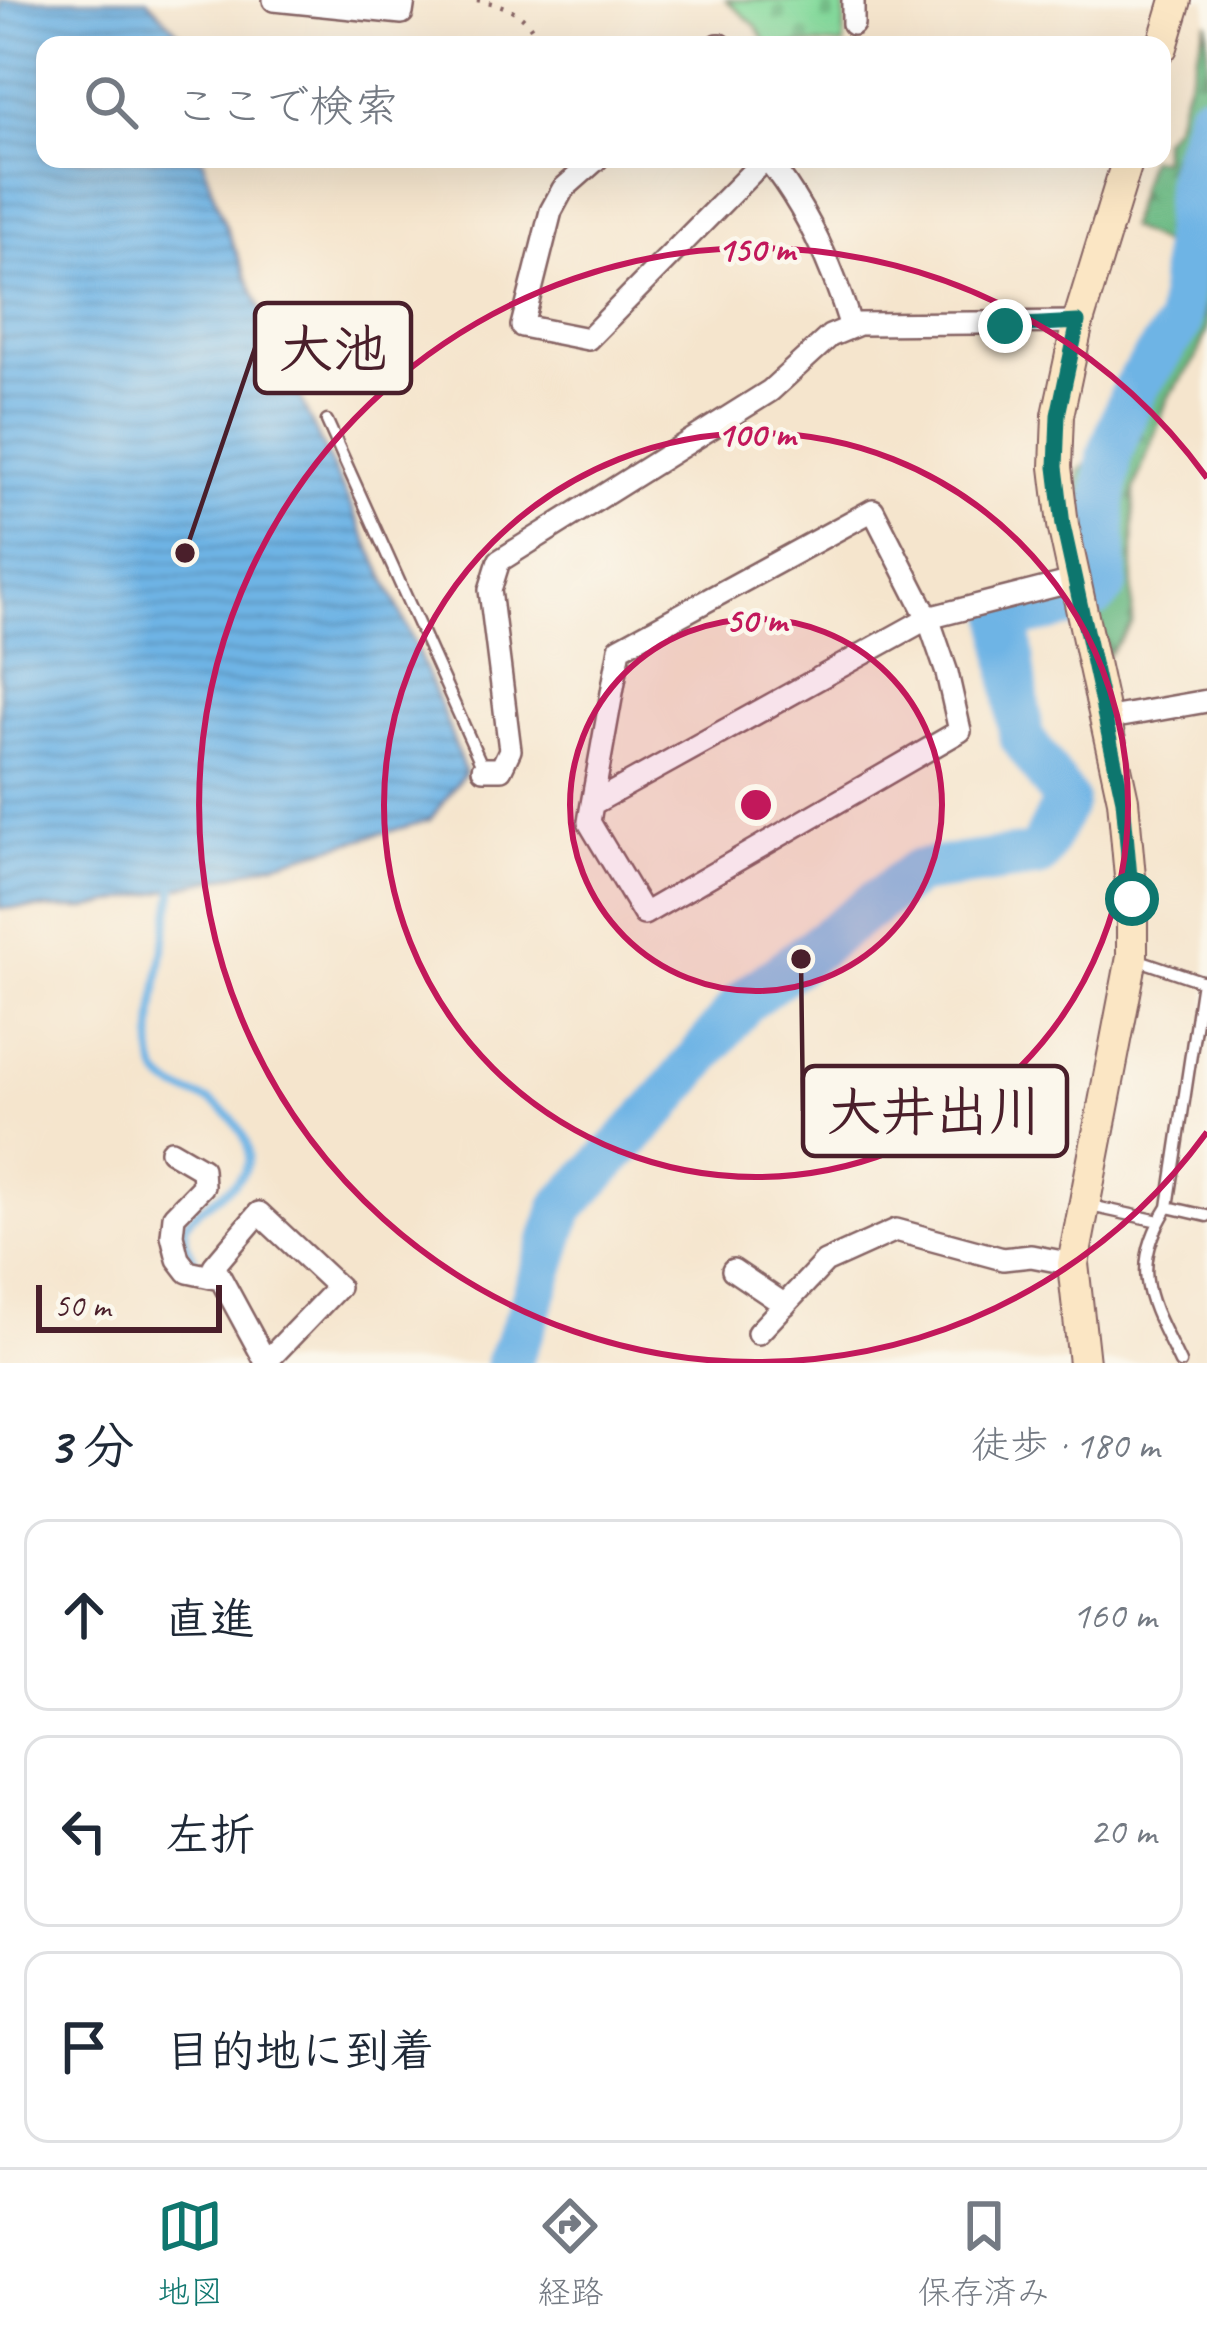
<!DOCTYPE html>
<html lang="ja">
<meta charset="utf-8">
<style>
body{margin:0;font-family:Caveat,"Klee One",sans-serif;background:#f6f6f7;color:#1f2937}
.scale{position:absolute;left:36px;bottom:30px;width:186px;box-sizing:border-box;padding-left:12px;border:6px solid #4a1f2b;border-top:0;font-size:33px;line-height:42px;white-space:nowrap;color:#4a1f2b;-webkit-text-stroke:9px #fbf7ec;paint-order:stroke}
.stop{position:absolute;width:36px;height:36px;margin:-27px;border:9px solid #0f766e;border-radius:50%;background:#fff}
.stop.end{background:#0f766e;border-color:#fff;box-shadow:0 3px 12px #0008}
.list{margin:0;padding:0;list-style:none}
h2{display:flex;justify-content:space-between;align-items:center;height:156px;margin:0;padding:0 48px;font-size:51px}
h2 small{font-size:39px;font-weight:400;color:#747a83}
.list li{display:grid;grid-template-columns:78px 1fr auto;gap:36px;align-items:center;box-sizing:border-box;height:192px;margin:0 24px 24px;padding:0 24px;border:3px solid #e0e1e3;border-radius:24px}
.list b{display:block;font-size:45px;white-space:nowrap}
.list em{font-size:39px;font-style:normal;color:#747a83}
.icon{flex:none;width:66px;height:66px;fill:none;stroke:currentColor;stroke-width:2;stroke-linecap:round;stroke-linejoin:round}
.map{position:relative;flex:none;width:1207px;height:1363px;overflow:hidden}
.search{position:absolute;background:#fff;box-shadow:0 12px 48px #0002;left:36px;right:36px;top:36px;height:132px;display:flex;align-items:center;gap:30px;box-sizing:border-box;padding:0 42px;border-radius:24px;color:#747a83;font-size:45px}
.sheet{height:804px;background:#fff}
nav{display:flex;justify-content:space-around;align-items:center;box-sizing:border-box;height:168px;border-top:3px solid #e0e1e3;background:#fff;font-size:33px;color:#747a83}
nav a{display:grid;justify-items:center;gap:6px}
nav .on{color:#0f766e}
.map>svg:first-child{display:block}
</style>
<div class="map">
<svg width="1207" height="1363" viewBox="0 0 1207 1363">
<defs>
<pattern id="forest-firs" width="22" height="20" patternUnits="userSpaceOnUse" patternTransform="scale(3)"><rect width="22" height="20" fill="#6cba84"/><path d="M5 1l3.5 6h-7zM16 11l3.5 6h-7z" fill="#5b976c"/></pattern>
<pattern id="cemetery-stones" width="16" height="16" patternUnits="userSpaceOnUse" patternTransform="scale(3)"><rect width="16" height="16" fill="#85da9c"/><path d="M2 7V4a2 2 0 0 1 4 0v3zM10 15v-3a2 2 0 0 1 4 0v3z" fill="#74bb87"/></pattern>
<pattern id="water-rules" width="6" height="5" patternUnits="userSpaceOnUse" patternTransform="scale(3)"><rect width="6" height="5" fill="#6eb4e5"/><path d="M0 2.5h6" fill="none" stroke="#5c92ba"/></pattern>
</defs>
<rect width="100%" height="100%" fill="#fbf7ec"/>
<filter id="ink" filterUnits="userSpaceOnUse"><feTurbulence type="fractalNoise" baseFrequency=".00833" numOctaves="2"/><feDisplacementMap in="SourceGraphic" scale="24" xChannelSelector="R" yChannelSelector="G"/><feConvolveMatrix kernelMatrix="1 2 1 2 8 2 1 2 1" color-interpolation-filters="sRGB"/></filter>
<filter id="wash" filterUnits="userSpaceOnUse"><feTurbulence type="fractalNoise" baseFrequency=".004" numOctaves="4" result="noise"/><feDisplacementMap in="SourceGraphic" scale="48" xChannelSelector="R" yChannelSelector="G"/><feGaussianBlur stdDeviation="2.7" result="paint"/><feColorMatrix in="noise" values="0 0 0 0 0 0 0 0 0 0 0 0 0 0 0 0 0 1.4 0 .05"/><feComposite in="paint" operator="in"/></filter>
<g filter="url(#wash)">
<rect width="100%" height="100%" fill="#f5e5cd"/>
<!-- forest -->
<path fill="url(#forest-firs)" stroke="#5b6c58" stroke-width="3" d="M 1207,21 L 1207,102 L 1184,173 L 1207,210 L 1207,329 L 1196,359 L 1168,398 L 1134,490 L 1132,624 L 1104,660 L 1076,537 C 1083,518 1077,492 1079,471 L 1093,458 L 1106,410 L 1172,312 C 1159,290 1171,267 1162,244 L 1128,227 L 1148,159 L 1162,159 L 1162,139 L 1174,125 Z"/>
<!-- cemetery -->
<path fill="url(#cemetery-stones)" stroke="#687c64" stroke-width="3" d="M 726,0 L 845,0 L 844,45 L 768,45 L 755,25 Z"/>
<!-- water -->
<path fill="url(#water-rules)" stroke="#5c6a88" stroke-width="3" d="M 0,0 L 147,0 L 191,45 L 45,45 L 45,159 L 203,159 C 217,212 241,262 262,313 C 327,467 411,615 465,773 L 430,820 L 221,878 L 85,909 L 0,908 Z"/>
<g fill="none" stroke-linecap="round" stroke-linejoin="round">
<!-- stream -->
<path stroke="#6eb4e5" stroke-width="8" d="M 174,889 C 169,927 142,1041 157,1071 C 169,1093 191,1091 211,1102 C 230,1112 252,1138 248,1161 C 243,1189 200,1201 185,1225 L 186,1242 L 194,1259"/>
<!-- river -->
<path stroke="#6eb4e5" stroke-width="45" d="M 1096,595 L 1106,583 L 1103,507 L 1110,454 L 1134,389 L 1179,325 L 1188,177 L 1207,115
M 508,1363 L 527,1318 L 562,1208 L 660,1106 L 744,1002 L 916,872 L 1038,855 L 1066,801 L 1021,736 L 1007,618 L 1068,606"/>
</g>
</g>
<g filter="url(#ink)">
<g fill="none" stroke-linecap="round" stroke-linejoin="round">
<!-- lane casing -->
<g stroke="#866464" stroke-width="15">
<path id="lane" d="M 327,421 L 483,768
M 1136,959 L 1204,982
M 1086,1205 L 1159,1221
M 1168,1207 L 1207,1216
M 1180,1363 C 1151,1302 1127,1271 1168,1207 L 1202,981"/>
</g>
<!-- street casing -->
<g stroke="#866464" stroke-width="26">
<path id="street" d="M 274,0 L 402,13 L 404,0
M 853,0 L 853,24
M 718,45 L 721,45
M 597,159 L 563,189 L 551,211 L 522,326 L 588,339 L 765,159
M 767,159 C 806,207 833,268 851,327
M 928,618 L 947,673 L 960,731 L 644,914 L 589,822 L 592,804 Z
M 1104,719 L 1207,701
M 483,769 L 501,769 L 510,750 L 490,590 L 499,561 L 770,391 L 830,336 L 859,324 L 1078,322
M 592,804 L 620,648 L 873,510 L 928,618 L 1077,580
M 171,1151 L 202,1169 L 203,1186 L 174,1216 L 172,1235 L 178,1259 L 188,1272 L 220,1279
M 733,1270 L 785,1305
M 758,1333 L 825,1262 L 896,1230 L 1003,1259 L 1031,1256 L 1073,1264
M 265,1363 L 266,1362 L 338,1287 L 259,1213 L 214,1266 L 266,1362 L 267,1363"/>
</g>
<!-- secondary casing -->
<g stroke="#866464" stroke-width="34">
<path id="secondary" d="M 1162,47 L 1176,0
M 1084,1363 L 1073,1264 L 1132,957 L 1132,899 L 1123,800 L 1063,525 L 1056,467 L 1058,415 L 1078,322 L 1128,159"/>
</g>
<!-- path -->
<path stroke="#866464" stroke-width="4.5" stroke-dasharray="3 9" stroke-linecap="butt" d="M 477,0 C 509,6 529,13 539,45"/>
<!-- lane -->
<use href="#lane" stroke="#fff" stroke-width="10"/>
<!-- street -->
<use href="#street" stroke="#fff" stroke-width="21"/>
<!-- secondary -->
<use href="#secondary" stroke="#fbe6c4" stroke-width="30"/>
</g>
</g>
<g fill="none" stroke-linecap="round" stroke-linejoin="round" filter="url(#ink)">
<!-- route -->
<path stroke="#0f766e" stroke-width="15" d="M 1005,326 L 1078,322 L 1058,415 L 1056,467 L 1063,525 L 1123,800 L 1132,899"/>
</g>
<!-- distance rings -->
<circle cx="756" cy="805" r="186" fill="#c2185b" fill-opacity=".12"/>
<g fill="none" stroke="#c2185b" stroke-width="6">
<circle cx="756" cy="805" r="186"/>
<circle cx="756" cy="805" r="372"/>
<path d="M1207 1132A557 557 0 1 1 1207 478"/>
</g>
<circle cx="756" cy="805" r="18" fill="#c2185b" stroke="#fbf7ec" stroke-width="6"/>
<g font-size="36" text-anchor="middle" font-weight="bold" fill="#c2185b" stroke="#fbf7ec" stroke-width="9" stroke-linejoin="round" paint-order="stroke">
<text x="756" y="261">150 m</text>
<text x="756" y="446">100 m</text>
<text x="756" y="632">50 m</text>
</g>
<!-- callouts -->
<path fill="none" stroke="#4a1f2b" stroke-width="4.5" d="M185 553L255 348M801 959L803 1111"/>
<g fill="#4a1f2b" stroke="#fbf7ec" stroke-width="4.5">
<circle cx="185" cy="553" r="12"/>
<circle cx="801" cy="959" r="12"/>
</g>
<g fill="#fbf7ec" stroke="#4a1f2b" stroke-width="4.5">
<rect x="255" y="303" width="156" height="90" rx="12"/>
<rect x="803" y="1066" width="264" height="90" rx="12"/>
</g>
<g font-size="54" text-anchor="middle" font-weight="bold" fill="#4a1f2b">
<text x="333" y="367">大池</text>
<text x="935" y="1130">大井出川</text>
</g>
</svg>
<div class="scale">50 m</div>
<div class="stop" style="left:1132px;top:899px"></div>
<div class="stop end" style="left:1005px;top:326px"></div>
<div class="search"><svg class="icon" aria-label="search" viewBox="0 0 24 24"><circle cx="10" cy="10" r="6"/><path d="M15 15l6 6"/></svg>ここで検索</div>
</div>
<section class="sheet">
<h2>3 分<small>徒歩 · 180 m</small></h2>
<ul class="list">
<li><svg class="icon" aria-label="ahead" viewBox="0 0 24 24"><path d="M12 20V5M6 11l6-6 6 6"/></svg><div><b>直進</b></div><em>160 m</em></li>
<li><svg class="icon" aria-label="left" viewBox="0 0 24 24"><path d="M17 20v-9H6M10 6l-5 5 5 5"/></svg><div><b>左折</b></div><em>20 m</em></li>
<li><svg class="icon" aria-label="arrive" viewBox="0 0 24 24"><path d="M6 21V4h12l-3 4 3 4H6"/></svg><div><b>目的地に到着</b></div></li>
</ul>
</section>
<nav>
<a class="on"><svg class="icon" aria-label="map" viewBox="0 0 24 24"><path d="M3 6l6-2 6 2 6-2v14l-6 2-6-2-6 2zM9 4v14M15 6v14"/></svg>地図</a>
<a><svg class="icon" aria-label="directions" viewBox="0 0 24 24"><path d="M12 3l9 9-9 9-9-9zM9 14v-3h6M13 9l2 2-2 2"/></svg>経路</a>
<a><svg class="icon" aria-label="saved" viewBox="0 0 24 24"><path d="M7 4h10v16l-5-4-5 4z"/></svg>保存済み</a>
</nav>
